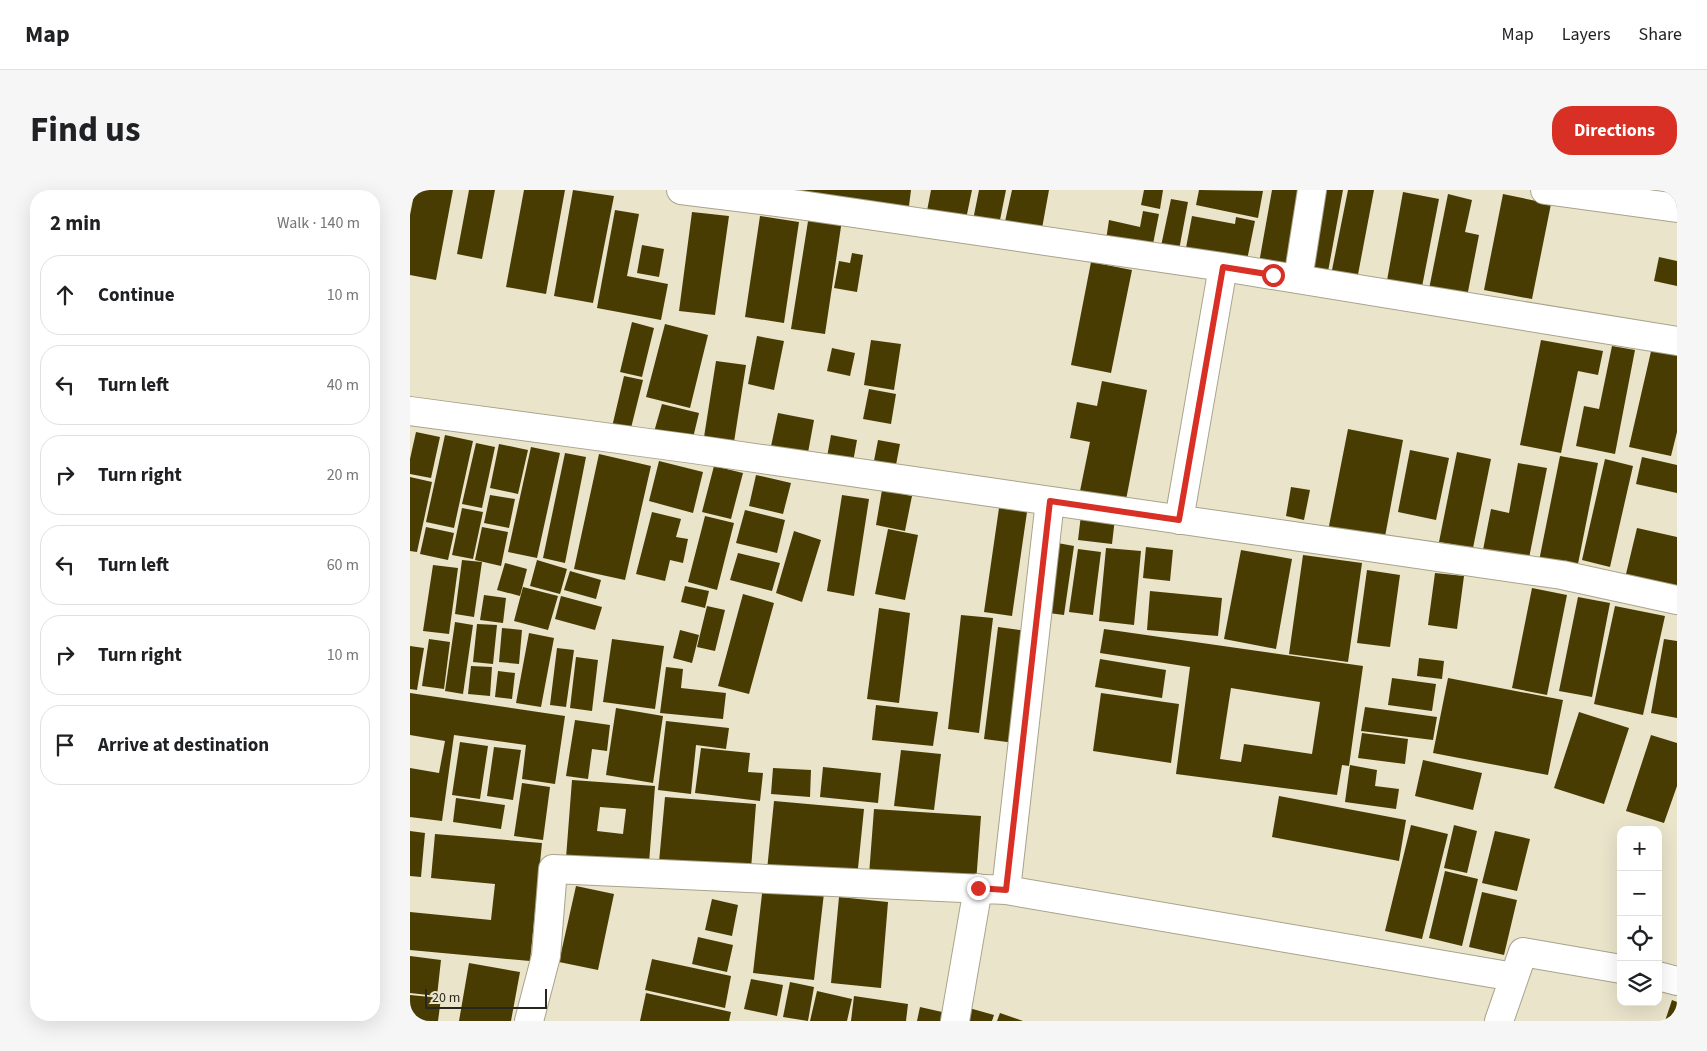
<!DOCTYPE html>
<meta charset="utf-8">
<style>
body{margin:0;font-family:"Source Sans 3",sans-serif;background:#f6f6f6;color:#202124}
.controls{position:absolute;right:15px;bottom:15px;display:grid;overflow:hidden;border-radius:10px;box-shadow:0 5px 20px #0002}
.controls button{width:45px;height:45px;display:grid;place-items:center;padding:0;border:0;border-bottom:1px solid #e0e0e0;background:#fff;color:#202124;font:25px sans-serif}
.scale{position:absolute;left:15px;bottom:12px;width:122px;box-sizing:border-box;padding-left:5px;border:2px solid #29271d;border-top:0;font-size:14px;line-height:18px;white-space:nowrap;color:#29271d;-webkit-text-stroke:4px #eae4cb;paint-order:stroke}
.stop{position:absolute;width:15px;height:15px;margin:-11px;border:4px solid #d93025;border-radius:50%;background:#fff}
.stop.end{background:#d93025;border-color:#fff;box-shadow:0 1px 5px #0008}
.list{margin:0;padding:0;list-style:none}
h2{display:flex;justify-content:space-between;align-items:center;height:65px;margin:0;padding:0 20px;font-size:21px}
h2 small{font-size:16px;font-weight:400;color:#757577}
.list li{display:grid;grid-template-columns:32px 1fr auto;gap:15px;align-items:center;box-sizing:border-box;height:80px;margin:0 10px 10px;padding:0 10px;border:1px solid #e0e0e0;border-radius:20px}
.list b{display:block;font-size:19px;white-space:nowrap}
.list em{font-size:16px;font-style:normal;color:#757577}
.icon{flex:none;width:28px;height:28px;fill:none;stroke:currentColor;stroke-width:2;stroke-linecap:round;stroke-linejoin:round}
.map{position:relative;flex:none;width:1267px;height:831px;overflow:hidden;border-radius:20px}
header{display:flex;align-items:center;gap:30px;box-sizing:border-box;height:70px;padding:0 25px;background:#fff;border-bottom:1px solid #e0e0e0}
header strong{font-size:24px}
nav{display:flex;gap:28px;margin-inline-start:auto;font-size:18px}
.intro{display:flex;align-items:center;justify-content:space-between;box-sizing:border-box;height:120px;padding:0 30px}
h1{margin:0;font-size:35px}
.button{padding:12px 22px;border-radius:20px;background:#d93025;color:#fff;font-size:18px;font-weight:700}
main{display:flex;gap:30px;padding:0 30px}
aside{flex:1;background:#fff;border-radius:20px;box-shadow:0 5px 20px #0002}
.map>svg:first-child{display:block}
</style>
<header>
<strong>Map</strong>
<nav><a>Map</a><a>Layers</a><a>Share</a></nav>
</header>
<div class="intro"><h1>Find us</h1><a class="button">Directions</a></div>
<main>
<aside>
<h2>2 min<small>Walk · 140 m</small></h2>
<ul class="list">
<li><svg class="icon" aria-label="ahead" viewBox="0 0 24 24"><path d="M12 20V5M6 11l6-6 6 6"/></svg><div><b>Continue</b></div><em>10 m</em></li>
<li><svg class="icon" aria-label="left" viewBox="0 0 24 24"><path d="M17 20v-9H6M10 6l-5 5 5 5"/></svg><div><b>Turn left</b></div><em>40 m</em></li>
<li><svg class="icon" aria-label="right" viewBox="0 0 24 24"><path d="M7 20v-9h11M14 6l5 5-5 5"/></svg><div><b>Turn right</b></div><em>20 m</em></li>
<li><svg class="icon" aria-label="left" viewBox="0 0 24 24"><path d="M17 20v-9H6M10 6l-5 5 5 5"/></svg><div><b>Turn left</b></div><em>60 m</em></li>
<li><svg class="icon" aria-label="right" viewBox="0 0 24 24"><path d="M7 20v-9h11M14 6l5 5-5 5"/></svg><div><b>Turn right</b></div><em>10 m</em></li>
<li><svg class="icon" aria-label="arrive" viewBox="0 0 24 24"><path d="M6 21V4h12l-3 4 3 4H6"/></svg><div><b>Arrive at destination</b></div></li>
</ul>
</aside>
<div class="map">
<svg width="1267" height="831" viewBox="0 0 1267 831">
<rect width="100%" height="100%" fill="#eae4cb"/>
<!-- building -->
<path fill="#483c02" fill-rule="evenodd" d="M 5,0 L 43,0 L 26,90 L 0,85 L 0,25 Z
M 59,0 L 85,0 L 72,69 L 47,64 Z
M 114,0 L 155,0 L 136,104 L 96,97 Z
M 163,0 L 204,6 L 183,113 L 144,106 Z
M 344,0 L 501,0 L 498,24 Z
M 521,0 L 562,0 L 555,34 L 516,26 Z
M 569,0 L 596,0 L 589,35 L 563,30 Z
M 602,0 L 639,0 L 631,44 L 594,36 Z
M 734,0 L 753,0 L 750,19 L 731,15 Z
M 789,0 L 853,1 L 848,28 L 786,15 Z
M 862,0 L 894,0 L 880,77 L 849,73 Z
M 909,0 L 933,0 L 917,87 L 894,82 Z
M 938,0 L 964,0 L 946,95 L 920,90 Z
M 993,2 L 1029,9 L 1011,102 L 976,96 Z
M 1038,4 L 1062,10 L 1055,42 L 1069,45 L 1056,112 L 1018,104 Z
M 1093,4 L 1141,14 L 1122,109 L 1074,100 Z
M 761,9 L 778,12 L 769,60 L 751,56 Z
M 205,20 L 229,24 L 217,86 L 258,94 L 251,130 L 187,118 Z
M 733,21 L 749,24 L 742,59 L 696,50 L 699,30 L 730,37 Z
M 282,22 L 319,26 L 305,125 L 269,121 Z
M 399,25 L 432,30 L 415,144 L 381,139 Z
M 350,26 L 389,32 L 374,133 L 335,127 Z
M 782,26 L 825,34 L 826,27 L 845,31 L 836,75 L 775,63 Z
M 232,55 L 254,59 L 249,87 L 227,83 Z
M 442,63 L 453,65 L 447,102 L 424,98 L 429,71 L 440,73 Z
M 1249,67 L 1267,71 L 1267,96 L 1244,91 Z
M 681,72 L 722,80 L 701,183 L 661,175 Z
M 222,132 L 244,138 L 232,187 L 210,182 Z
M 255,134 L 298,145 L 280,218 L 236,207 Z
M 1245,144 L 1267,149 L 1267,242 L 1261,266 L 1219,257 Z
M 347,146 L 374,151 L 364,200 L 338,194 Z
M 461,150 L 491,154 L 484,200 L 454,195 Z
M 1131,150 L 1193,161 L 1188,185 L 1168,181 L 1151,263 L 1110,255 Z
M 1202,156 L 1225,160 L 1205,264 L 1166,256 L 1174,216 L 1189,219 Z
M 422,158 L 445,163 L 440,186 L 417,181 Z
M 306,171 L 336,175 L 324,252 L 294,247 Z
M 214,186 L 233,190 L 220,242 L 202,237 Z
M 692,191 L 737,200 L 716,310 L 670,301 L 680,252 L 660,248 L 667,212 L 687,216 Z
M 459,199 L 486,204 L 481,234 L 453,229 Z
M 252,214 L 289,223 L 282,252 L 244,242 Z
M 368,223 L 404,230 L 397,268 L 360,261 Z
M 938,239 L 993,250 L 974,352 L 918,341 Z
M 6,242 L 30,247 L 21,288 L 0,284 L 0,269 Z
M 35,245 L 63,251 L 44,338 L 16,332 Z
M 421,245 L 447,250 L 443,272 L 417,267 Z
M 468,250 L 490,254 L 485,280 L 463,276 Z
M 66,253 L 85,257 L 72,318 L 52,314 Z
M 89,254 L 118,260 L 108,304 L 80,298 Z
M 121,257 L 150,263 L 127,368 L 98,362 Z
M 1000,260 L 1039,268 L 1026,330 L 988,322 Z
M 1047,262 L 1081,269 L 1063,358 L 1029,352 Z
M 155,263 L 176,267 L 155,373 L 133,368 Z
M 189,264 L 241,276 L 215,390 L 164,379 Z
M 1150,266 L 1188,273 L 1167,379 L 1129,371 Z
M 1232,267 L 1267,275 L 1267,303 L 1226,294 Z
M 1195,269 L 1223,276 L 1200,377 L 1172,370 Z
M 249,271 L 293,282 L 283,323 L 239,311 Z
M 1108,273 L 1137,278 L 1118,373 L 1072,365 L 1081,319 L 1099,323 Z
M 304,276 L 333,283 L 321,329 L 292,322 Z
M 346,285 L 381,293 L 373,324 L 339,316 Z
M 0,287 L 22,292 L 7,362 L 0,361 Z
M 881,297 L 900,300 L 894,330 L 876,326 Z
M 472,300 L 502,306 L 495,341 L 466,335 Z
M 80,305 L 105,309 L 99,338 L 74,333 Z
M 432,305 L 459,309 L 444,406 L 417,401 Z
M 52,318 L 73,322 L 63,369 L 42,365 Z
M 589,318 L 617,322 L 602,426 L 574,422 Z
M 335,320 L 375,330 L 367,363 L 326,353 Z
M 242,322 L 271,329 L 266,347 L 278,349 L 273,373 L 260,370 L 255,391 L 226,384 Z
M 671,325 L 705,328 L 702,354 L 668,350 Z
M 295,326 L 324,333 L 307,400 L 278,392 Z
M 16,337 L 44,343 L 38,370 L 10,364 Z
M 72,337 L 98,342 L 91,376 L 65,370 Z
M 1227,338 L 1267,347 L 1267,396 L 1216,384 Z
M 478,339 L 508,345 L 495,410 L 465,404 Z
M 384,341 L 411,350 L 392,412 L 366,403 Z
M 642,352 L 664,356 L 654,425 L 631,422 Z
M 736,357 L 763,360 L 760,391 L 733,388 Z
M 696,358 L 731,361 L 724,435 L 689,431 Z
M 668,359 L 691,362 L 683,425 L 659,422 Z
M 831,360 L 882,369 L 866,459 L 814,449 Z
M 328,363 L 370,373 L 362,401 L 320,390 Z
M 893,365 L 952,373 L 938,472 L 879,464 Z
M 52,370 L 72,372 L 64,427 L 45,424 Z
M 127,370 L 157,379 L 150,404 L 120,396 Z
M 95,373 L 117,379 L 110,406 L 87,400 Z
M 23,375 L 48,378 L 39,444 L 13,441 Z
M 957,380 L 990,385 L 980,457 L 947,453 Z
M 160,381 L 191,390 L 186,409 L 154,400 Z
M 1025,383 L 1054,386 L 1047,439 L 1018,435 Z
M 275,396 L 299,401 L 295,418 L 271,412 Z
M 113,397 L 148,406 L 138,440 L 104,431 Z
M 1122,398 L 1157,405 L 1137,505 L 1102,498 Z
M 740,401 L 812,408 L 808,446 L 737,440 Z
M 333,404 L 364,413 L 339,504 L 308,496 Z
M 74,405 L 96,408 L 93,433 L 70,430 Z
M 151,406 L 192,417 L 185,440 L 145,429 Z
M 1168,407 L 1200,413 L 1182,507 L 1149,501 Z
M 297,416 L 315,420 L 305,461 L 287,457 Z
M 1205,416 L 1255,426 L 1233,525 L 1184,514 Z
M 469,418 L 500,423 L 489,513 L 457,509 Z
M 551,425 L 583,428 L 569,543 L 538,539 Z
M 45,432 L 63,435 L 53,504 L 35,501 Z
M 67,434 L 87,435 L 83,474 L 63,472 Z
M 588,437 L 618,441 L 605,553 L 574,549 Z
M 92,438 L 112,440 L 109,474 L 89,472 Z
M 694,439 L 953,476 L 939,576 L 932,575 L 927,605 L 766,584 L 780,477 L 690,463 ZM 821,498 L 910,512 L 902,564 L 834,554 L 831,572 L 810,569 Z
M 270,440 L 289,445 L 282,473 L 263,468 Z
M 119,443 L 144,448 L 131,517 L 106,513 Z
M 19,449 L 40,452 L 34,499 L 12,496 Z
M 202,449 L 254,456 L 245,519 L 193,512 Z
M 1254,449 L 1267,451 L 1267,528 L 1241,523 Z
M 0,456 L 14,458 L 7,500 L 0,499 Z
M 147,458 L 164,460 L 156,517 L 140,515 Z
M 166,467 L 188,470 L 182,521 L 160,518 Z
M 1009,468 L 1034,471 L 1032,489 L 1007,486 Z
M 690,469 L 756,480 L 752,508 L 685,497 Z
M 61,476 L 82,477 L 80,506 L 58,504 Z
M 256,477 L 273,479 L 271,498 L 316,503 L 313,529 L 250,523 Z
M 88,481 L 105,483 L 102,509 L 85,507 Z
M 982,488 L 1026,494 L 1022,521 L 978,515 Z
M 1038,488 L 1153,510 L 1138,585 L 1023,563 Z
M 0,503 L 155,526 L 145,594 L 112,589 L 116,555 L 44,545 L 32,631 L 0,627 L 0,578 L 29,583 L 35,551 L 0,545 Z
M 691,503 L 769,514 L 761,573 L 683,561 Z
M 466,515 L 528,522 L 523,556 L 462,550 Z
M 955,517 L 1027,527 L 1023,550 L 951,541 Z
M 206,518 L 253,526 L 243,593 L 196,585 Z
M 1169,522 L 1219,538 L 1194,614 L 1144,598 Z
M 165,530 L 200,535 L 197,561 L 182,559 L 178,589 L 156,586 Z
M 256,531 L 319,538 L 316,559 L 286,555 L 281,604 L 248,600 Z
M 952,543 L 998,549 L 995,574 L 948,568 Z
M 1241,545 L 1267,553 L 1267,596 L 1254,633 L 1216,621 Z
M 50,552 L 78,556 L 70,609 L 42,605 Z
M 84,557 L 111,560 L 103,610 L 77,606 Z
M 291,558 L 340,563 L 338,582 L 353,583 L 350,611 L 285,603 Z
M 491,560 L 531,564 L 524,620 L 484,616 Z
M 1013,570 L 1072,583 L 1063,620 L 1005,606 Z
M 940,575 L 967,580 L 965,596 L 989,599 L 986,619 L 935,612 Z
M 413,577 L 471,583 L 468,613 L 410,607 Z
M 363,578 L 401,580 L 400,607 L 361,604 Z
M 162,590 L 245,596 L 239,673 L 156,668 ZM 190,617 L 216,619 L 213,644 L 187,641 Z
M 112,593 L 140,597 L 133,650 L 104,646 Z
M 869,606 L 996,630 L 989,671 L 862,647 Z
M 255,607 L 346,614 L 341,679 L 249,672 Z
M 46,608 L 95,615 L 91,639 L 43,632 Z
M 364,611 L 454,619 L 447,688 L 357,680 Z
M 464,619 L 571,626 L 566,693 L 459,685 Z
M 1001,635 L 1038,644 L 1012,749 L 975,741 Z
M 1044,635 L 1067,641 L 1057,683 L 1034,678 Z
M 0,641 L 15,643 L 11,687 L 0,686 Z
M 1085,641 L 1120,649 L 1107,701 L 1072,693 Z
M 25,644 L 132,653 L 120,771 L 0,760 L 0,722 L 81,730 L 85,694 L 21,688 Z
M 1035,681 L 1068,689 L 1052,756 L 1019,748 Z
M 353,695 L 414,703 L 404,790 L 343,783 Z
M 166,696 L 204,704 L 188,780 L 149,772 Z
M 1072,702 L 1107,710 L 1094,765 L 1059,757 Z
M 429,707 L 478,712 L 471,798 L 421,793 Z
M 302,709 L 328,715 L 322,746 L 295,740 Z
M 288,747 L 323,755 L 317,782 L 282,774 Z
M 0,766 L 31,770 L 27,806 L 0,803 Z
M 242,769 L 321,786 L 315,818 L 235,800 Z
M 59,773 L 110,782 L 101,831 L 49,831 Z
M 341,789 L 373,795 L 367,826 L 334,819 Z
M 380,792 L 404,797 L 398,831 L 373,827 Z
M 407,801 L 442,809 L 437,831 L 400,831 Z
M 236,803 L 321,822 L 319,831 L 230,831 Z
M 0,805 L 31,808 L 28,831 L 0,831 Z
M 444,806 L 498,814 L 496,831 L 441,831 Z
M 1262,810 L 1267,812 L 1267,831 L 1255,831 Z
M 510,817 L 541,824 L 539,831 L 507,831 Z
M 559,818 L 584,825 L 582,831 L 555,831 Z
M 590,823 L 613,831 L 587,831 Z"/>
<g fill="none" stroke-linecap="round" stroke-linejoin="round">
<!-- minor casing -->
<g stroke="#a9a38b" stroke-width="30">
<path id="minor" d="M 271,0 L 390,15 L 813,77 L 1267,151
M 1135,0 L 1267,18
M 888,89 L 902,0
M 0,221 L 283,259 L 1152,385 L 1267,410
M 769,330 L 813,77
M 596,700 L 1104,787
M 1248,786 L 1267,791
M 119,831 L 136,766 L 143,679 L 596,700 L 640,311
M 545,831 L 568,698
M 1089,831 L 1113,762 L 1211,779"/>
</g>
<!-- minor -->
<use href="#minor" stroke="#fff" stroke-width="28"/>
</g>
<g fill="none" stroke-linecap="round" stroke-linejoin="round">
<!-- route -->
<path stroke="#d93025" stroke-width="6" d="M 568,698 L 596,700 L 640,311 L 769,330 L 813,77 L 863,85"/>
</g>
</svg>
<div class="controls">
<button>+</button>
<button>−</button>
<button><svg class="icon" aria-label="locate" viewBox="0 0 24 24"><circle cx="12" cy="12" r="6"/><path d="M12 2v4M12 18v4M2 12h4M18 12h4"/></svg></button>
<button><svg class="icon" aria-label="layers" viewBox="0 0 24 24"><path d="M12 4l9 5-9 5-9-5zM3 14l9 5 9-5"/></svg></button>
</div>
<div class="scale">20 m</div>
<div class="stop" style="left:863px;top:85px"></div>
<div class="stop end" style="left:568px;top:698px"></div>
</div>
</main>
